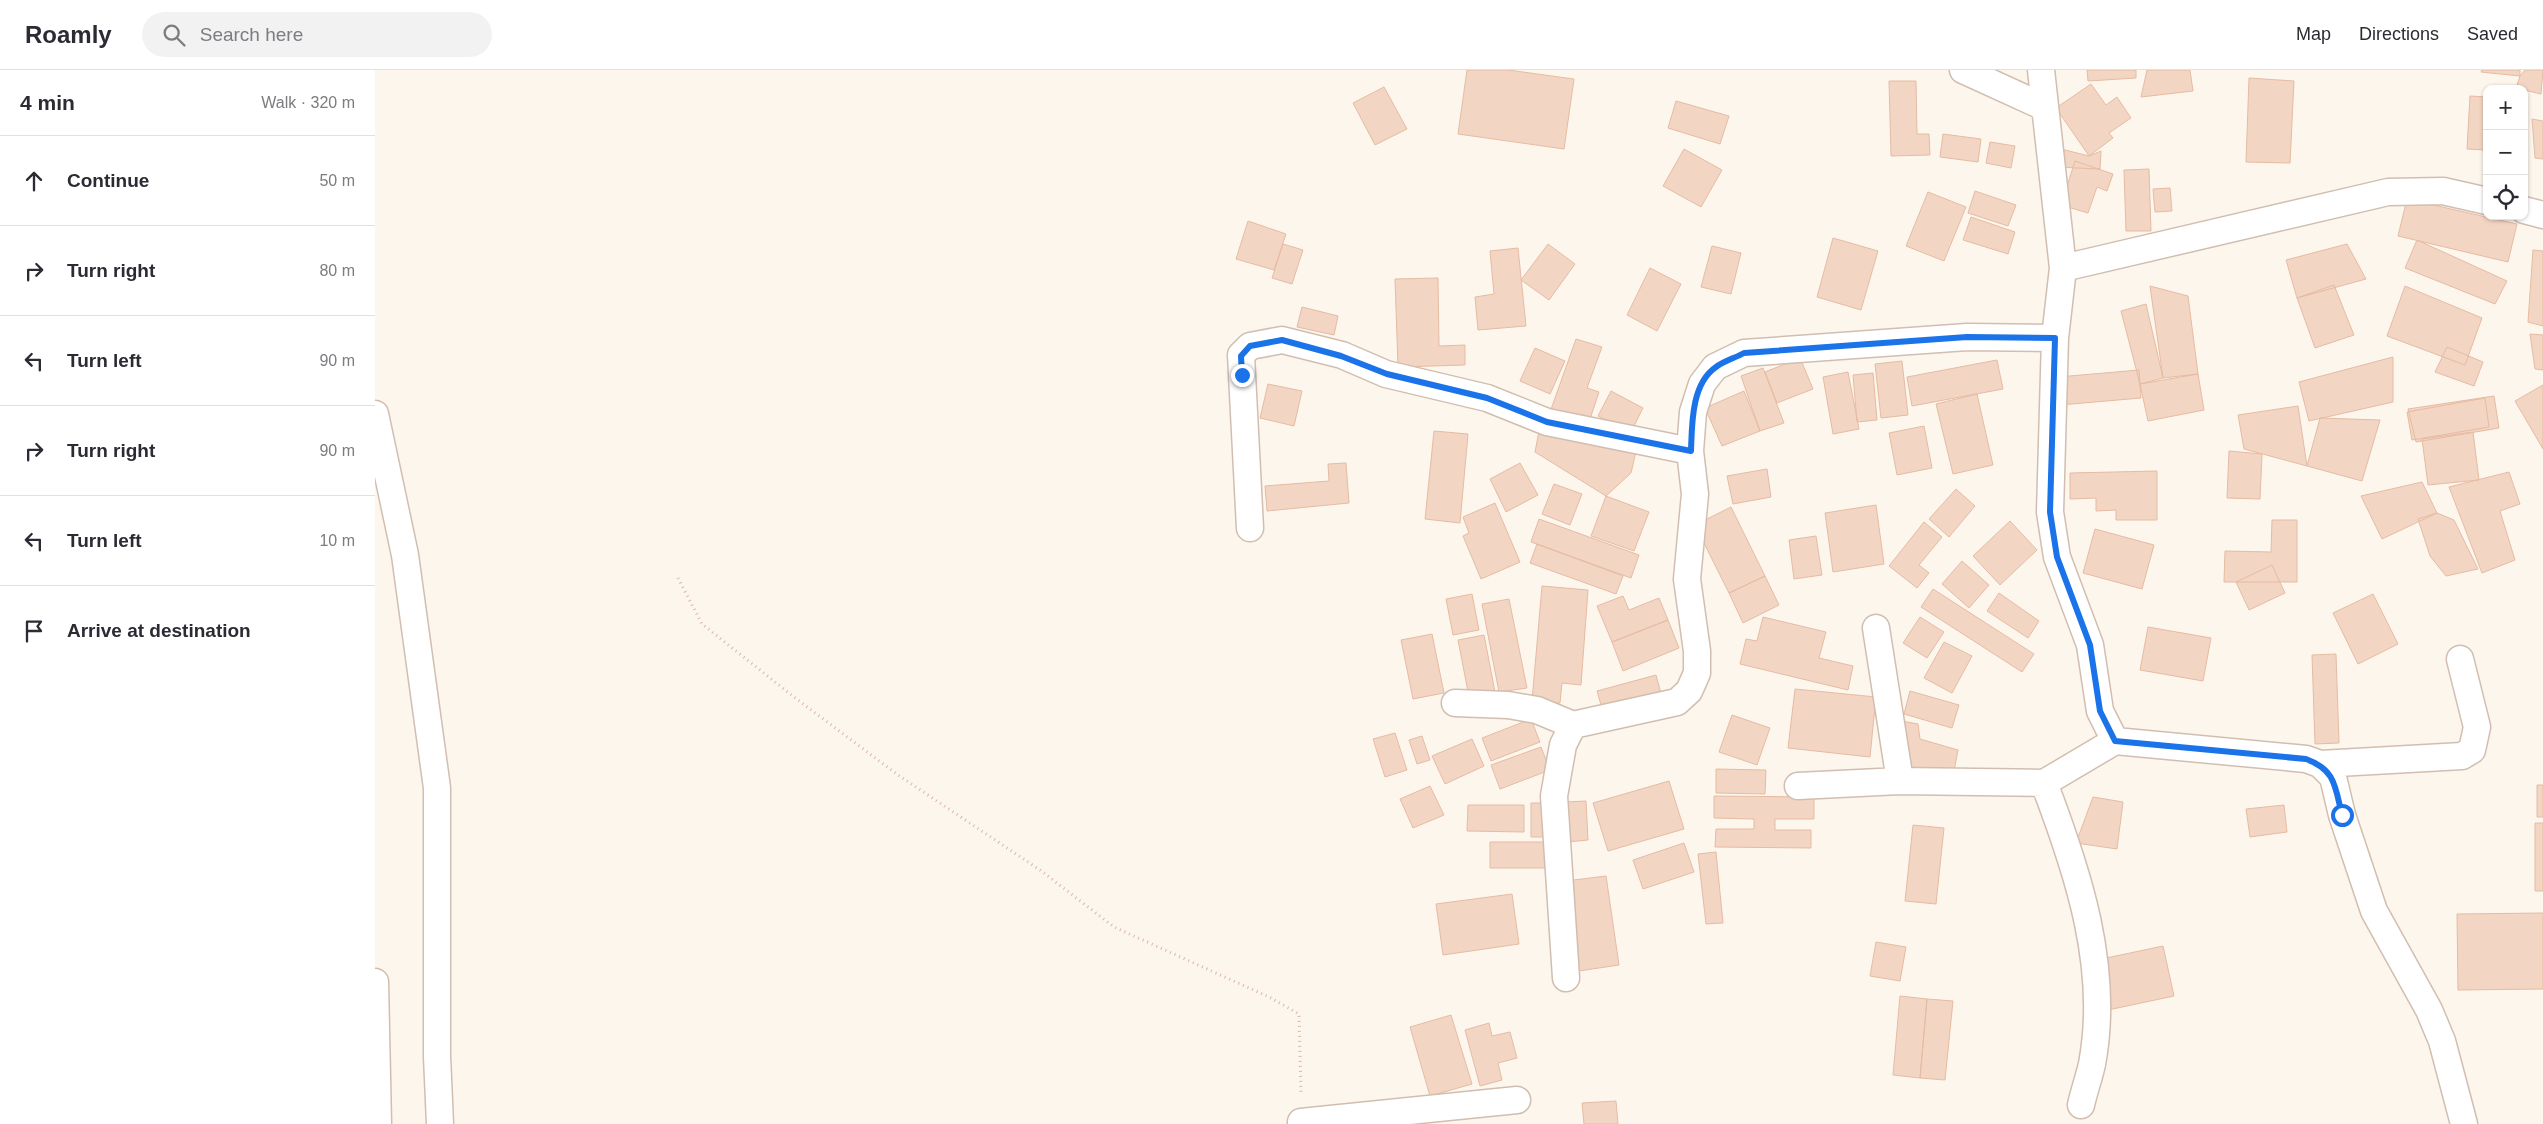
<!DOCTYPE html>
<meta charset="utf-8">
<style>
body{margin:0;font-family:Arial,sans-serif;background:#f2f2f3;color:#2b2b33}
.controls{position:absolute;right:15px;top:15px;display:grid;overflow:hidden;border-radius:10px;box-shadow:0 1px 4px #0004}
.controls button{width:45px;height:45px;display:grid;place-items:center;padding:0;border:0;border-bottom:1px solid #e1e1e2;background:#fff;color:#2b2b33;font:25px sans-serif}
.stop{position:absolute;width:15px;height:15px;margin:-11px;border:4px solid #1a73e8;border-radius:50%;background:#fff}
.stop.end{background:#1a73e8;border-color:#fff;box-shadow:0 1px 5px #0008}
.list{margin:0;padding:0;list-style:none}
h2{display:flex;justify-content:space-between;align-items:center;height:65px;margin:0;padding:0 20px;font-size:21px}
h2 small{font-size:16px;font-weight:400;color:#7c7c81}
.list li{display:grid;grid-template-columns:32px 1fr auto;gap:15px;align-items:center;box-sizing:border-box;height:90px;padding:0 20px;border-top:1px solid #e1e1e2}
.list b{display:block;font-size:19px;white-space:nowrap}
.list em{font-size:16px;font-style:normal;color:#7c7c81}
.icon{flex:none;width:28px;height:28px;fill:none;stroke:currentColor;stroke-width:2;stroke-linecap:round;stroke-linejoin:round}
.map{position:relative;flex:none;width:2168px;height:1054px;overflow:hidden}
header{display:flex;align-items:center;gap:30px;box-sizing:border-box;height:70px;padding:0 25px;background:#fff;border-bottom:1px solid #e1e1e2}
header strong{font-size:24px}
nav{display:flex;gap:28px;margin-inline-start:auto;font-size:18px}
.search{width:350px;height:45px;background:#f2f2f3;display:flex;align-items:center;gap:12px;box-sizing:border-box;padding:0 18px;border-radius:28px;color:#7c7c81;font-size:19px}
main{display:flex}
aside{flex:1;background:#fff}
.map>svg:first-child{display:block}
</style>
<header>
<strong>Roamly</strong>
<div class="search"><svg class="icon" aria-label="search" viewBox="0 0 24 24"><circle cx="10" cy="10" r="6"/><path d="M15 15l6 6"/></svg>Search here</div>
<nav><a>Map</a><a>Directions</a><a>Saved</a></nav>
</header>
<main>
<aside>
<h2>4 min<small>Walk · 320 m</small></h2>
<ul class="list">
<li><svg class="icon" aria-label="ahead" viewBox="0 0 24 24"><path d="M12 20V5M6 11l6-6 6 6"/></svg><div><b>Continue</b></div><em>50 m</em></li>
<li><svg class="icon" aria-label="right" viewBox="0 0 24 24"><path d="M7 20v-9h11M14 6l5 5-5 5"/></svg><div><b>Turn right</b></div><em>80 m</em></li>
<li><svg class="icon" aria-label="left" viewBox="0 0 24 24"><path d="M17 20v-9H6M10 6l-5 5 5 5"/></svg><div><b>Turn left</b></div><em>90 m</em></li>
<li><svg class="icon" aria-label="right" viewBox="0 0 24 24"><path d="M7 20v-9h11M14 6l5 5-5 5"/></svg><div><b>Turn right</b></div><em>90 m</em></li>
<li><svg class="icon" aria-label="left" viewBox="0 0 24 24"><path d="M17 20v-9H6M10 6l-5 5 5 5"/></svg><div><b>Turn left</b></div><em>10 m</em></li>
<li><svg class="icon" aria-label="arrive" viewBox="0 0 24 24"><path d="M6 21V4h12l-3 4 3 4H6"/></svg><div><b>Arrive at destination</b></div></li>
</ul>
</aside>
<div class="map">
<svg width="2168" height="1054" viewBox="0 0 2168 1054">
<rect width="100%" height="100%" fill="#fdf6ec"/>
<!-- building -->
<path fill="#f3d5c3" stroke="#e6bba3" d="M 1092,0 L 1133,0 L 1199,9 L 1189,79 L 1083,64 Z
M 1712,0 L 1761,0 L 1761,8 L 1713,11 Z
M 1772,0 L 1815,0 L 1818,21 L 1766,27 Z
M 2107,0 L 2145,0 L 2145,6 L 2106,2 Z
M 2150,0 L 2168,0 L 2166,24 L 2141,18 L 2145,6 Z
M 1874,8 L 1919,11 L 1915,93 L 1871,92 Z
M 1514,11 L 1541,11 L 1542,64 L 1554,64 L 1555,85 L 1516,86 Z
M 1716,14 L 1731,35 L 1742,27 L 1756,48 L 1734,63 L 1738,68 L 1714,86 L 1681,38 Z
M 1009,17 L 1032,59 L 1000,75 L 978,33 Z
M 2095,26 L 2112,27 L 2112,80 L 2092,79 Z
M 1301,31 L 1354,46 L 1345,74 L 1293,58 Z
M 2157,49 L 2168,51 L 2168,89 L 2160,88 Z
M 1568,64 L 1606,69 L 1603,92 L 1565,87 Z
M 1615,72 L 1640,76 L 1636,98 L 1611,93 Z
M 1682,78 L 1714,86 L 1726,81 L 1725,99 L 1681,97 Z
M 1309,79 L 1347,100 L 1326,137 L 1288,116 Z
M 1700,91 L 1738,104 L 1732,121 L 1722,117 L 1713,143 L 1686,135 Z
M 1774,99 L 1776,161 L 1751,161 L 1749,100 Z
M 1795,118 L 1797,141 L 1780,142 L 1778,119 Z
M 1600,121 L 1641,135 L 1633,156 L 1593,143 Z
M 1553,122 L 1591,137 L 1569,191 L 1531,176 Z
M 2032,129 L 2142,154 L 2133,192 L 2023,166 Z
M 1596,147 L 1640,162 L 1633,184 L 1588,170 Z
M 873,151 L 911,164 L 899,200 L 861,189 Z
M 1458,168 L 1503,181 L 1486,240 L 1442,227 Z
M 2042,170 L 2132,211 L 2120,234 L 2030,198 Z
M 908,174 L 928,180 L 917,214 L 897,208 Z
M 1173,174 L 1200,194 L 1174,230 L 1146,210 Z
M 1972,174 L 1991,209 L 1922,228 L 1911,190 Z
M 1337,176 L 1366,183 L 1356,224 L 1326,217 Z
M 1143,178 L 1151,256 L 1103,260 L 1100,227 L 1119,224 L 1115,181 Z
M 2158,180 L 2168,181 L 2168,256 L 2153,252 Z
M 1275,198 L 1306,214 L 1282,261 L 1252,245 Z
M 1063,208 L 1064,276 L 1090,275 L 1090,295 L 1023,297 L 1020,209 Z
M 1959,215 L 1979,265 L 1940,278 L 1922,228 Z
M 1775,216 L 1813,226 L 1823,304 L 1788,308 Z
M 2030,216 L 2107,248 L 2090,295 L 2012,266 Z
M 1771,234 L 1788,308 L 1765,314 L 1746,241 Z
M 927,237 L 963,246 L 959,265 L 922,257 Z
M 2155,264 L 2168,265 L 2168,300 L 2160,299 Z
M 1201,269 L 1227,277 L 1212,318 L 1224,322 L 1212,358 L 1174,345 Z
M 2072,277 L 2108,292 L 2099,316 L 2060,302 Z
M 1160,278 L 1190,291 L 1175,324 L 1145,311 Z
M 2018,287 L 2018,332 L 1934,351 L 1924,312 Z
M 1425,288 L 1438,319 L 1402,333 L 1390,302 Z
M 1622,290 L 1628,319 L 1537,336 L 1532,307 Z
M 1527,291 L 1533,345 L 1506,348 L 1500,294 Z
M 1388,298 L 1409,353 L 1385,361 L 1366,306 Z
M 1764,300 L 1766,328 L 1685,335 L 1683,307 Z
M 1473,302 L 1484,359 L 1458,364 L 1448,307 Z
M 1498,303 L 1502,350 L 1482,352 L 1478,305 Z
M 1823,304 L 1829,340 L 1773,351 L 1765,314 Z
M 893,314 L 927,321 L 919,356 L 885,348 Z
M 2168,315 L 2168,379 L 2140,331 Z
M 1236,321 L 1268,338 L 1256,362 L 1223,346 Z
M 1369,321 L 1385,361 L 1347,376 L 1330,338 Z
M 1602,324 L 1618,395 L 1578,404 L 1561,334 Z
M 2119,326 L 2124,358 L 2041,372 L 2033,339 Z
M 2110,328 L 2114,357 L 2037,370 L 2032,342 Z
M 1923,336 L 1932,396 L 1869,379 L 1863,345 Z
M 1945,348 L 2005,350 L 1987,411 L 1932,396 Z
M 1165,356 L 1262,377 L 1256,403 L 1231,426 L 1160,382 Z
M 1549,356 L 1557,398 L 1522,405 L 1514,363 Z
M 1059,361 L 1093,364 L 1085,453 L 1050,449 Z
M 2098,362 L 2104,410 L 2053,415 L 2047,369 Z
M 1854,381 L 1887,384 L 1885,429 L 1852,428 Z
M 971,393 L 974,433 L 892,441 L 890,416 L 954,411 L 953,394 Z
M 1145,393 L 1163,425 L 1131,442 L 1115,409 Z
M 1392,399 L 1396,427 L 1358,434 L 1352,406 Z
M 1782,401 L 1782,450 L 1741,450 L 1741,440 L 1721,441 L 1721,428 L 1695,429 L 1695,403 Z
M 2134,402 L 2145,434 L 2125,441 L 2140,490 L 2107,503 L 2074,417 Z
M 2047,412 L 2062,443 L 2007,469 L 1986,426 Z
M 1179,414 L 1207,424 L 1195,455 L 1167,444 Z
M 1581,419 L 1600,436 L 1574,467 L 1554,449 Z
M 1231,426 L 1274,442 L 1259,481 L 1216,466 Z
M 1120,433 L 1145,492 L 1106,509 L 1088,466 L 1094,463 L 1088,447 Z
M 1501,435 L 1509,494 L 1458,502 L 1450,443 Z
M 1356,437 L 1390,506 L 1354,523 L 1320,455 Z
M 2062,443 L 2079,450 L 2103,499 L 2071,506 L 2055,486 L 2043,449 Z
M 1164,449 L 1264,485 L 1256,508 L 1156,472 Z
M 1897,450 L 1922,450 L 1922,512 L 1849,512 L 1850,481 L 1896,482 Z
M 1635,451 L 1662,480 L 1625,515 L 1598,486 Z
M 1549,452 L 1567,467 L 1544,495 L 1554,503 L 1542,518 L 1514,496 Z
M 1720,459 L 1779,475 L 1767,519 L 1708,503 Z
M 1441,466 L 1447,505 L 1419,509 L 1414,470 Z
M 1162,474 L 1248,506 L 1241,524 L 1155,493 Z
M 1587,491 L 1614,515 L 1594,538 L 1567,514 Z
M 1897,495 L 1910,523 L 1874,540 L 1861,512 Z
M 1390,506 L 1404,535 L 1368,553 L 1354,523 Z
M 1167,516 L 1213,520 L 1206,615 L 1187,613 L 1185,633 L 1157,631 Z
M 1558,519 L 1659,584 L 1647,602 L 1546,537 Z
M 1624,523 L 1664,551 L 1653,568 L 1612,541 Z
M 1097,524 L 1104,560 L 1078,565 L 1071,529 Z
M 1998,524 L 2023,574 L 1983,594 L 1958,543 Z
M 1248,526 L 1254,540 L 1284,528 L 1293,550 L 1237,572 L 1222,536 Z
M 1134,529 L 1152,618 L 1124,622 L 1107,534 Z
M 1388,547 L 1451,562 L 1444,588 L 1478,596 L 1473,620 L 1365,594 L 1371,569 L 1382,571 Z
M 1545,547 L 1569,562 L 1552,588 L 1528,573 Z
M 1293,550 L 1304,578 L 1248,601 L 1237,572 Z
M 1773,557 L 1836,568 L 1828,611 L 1765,600 Z
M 1057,564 L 1069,623 L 1038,629 L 1026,570 Z
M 1109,565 L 1120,622 L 1094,627 L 1083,570 Z
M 1569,572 L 1597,586 L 1577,623 L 1549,608 Z
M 1961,584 L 1964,673 L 1940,674 L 1937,585 Z
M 1281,605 L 1287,627 L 1228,642 L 1222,621 Z
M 1420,619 L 1501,627 L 1495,687 L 1413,678 Z
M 1535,621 L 1584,635 L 1577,658 L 1529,644 Z
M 1357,645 L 1395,658 L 1382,695 L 1344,682 Z
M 1156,649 L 1165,672 L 1116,691 L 1107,668 Z
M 1521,650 L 1543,654 L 1545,669 L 1583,680 L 1578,706 L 1531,699 Z
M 1020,663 L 1032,700 L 1010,707 L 998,669 Z
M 1047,666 L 1055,690 L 1042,694 L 1034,670 Z
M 1097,669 L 1109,696 L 1070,714 L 1057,686 Z
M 1166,677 L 1175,700 L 1125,719 L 1116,695 Z
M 1341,699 L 1391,700 L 1390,724 L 1341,723 Z
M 1294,711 L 1309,759 L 1233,781 L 1218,733 Z
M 2162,715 L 2168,715 L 2168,747 L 2162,747 Z
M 1055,716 L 1069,745 L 1038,758 L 1025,729 Z
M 1339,726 L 1439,727 L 1439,749 L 1400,749 L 1400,760 L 1436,760 L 1436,778 L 1340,777 L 1341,759 L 1379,759 L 1379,749 L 1339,748 Z
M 1718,727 L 1748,732 L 1742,779 L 1701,773 Z
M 1211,731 L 1213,770 L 1192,772 L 1190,732 Z
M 1156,733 L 1175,733 L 1175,767 L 1156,767 Z
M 1093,735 L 1149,735 L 1149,762 L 1092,761 Z
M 1909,735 L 1912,762 L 1875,767 L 1871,739 Z
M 2160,753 L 2168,753 L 2168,821 L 2160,821 Z
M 1538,755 L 1569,758 L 1561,834 L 1530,831 Z
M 1115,772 L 1175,772 L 1174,798 L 1115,798 Z
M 1309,773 L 1319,802 L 1268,819 L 1258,790 Z
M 1341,782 L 1348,853 L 1331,854 L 1323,784 Z
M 1231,806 L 1244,895 L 1204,901 L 1191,811 Z
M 1137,824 L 1144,874 L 1068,885 L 1061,834 Z
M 2168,843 L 2168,919 L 2083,920 L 2082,844 Z
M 1501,872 L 1531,877 L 1525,911 L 1495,906 Z
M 1788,876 L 1799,926 L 1733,940 L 1722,890 Z
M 1525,926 L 1552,929 L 1545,1008 L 1518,1005 Z
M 1552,929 L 1578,931 L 1570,1010 L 1545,1008 Z
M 1076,945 L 1097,1014 L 1055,1026 L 1035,957 Z
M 1114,953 L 1117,966 L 1135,962 L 1142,988 L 1123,993 L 1127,1010 L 1105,1016 L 1090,960 Z
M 1241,1031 L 1243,1054 L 1209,1054 L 1207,1033 Z"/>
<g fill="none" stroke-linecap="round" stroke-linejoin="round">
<!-- minor casing -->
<g stroke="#d1beb0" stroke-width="29">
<path id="minor" d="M 1588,0 L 1669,37
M 1666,0 L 1688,198 L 1680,268 L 1675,442 L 1682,487 L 1715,575 L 1725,641 L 1740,671
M 2149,140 L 2168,145
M 1688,198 L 2013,122 L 2068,121 L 2112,131
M 0,344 L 30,485 L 62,718 L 62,986 L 65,1054
M 875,458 L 866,285 L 875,276 L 907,270 L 967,285 L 1011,304 L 1112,328 L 1172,352 L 1315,381
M 1501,558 L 1525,711
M 1080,633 L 1133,635 L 1162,640 L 1198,655
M 1945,694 L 2087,686 L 2097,680 L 2102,657 L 2085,589
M 1669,713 C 1703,802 1735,898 1717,994 C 1714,1008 1709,1021 1706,1035
M 1423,716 L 1525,711 L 1669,713 L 1740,671 L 1931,689 L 1945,694 L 1958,707 L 1967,745 L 1999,841 L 2054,940 L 2067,971 L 2089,1054
M 1191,908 L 1179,726 L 1188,675 L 1198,655 L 1302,632 L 1314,621 L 1322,603 L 1322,581 L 1312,509 L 1320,424 L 1315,381 L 1318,342 L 1327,314 L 1340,297 L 1369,283 L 1592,267 L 1680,268
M 0,912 L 3,1054
M 926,1054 L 926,1052 L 1142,1030"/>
</g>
<!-- path -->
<path stroke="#d9b8a5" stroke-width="3" stroke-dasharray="1 4" stroke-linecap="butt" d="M 303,508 L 327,554 L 419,627 L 523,705 L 665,800 L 739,857 L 894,927 L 924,944 L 926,1023"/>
<!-- minor -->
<use href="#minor" stroke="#fff" stroke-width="26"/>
</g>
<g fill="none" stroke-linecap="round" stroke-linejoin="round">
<!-- route -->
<path stroke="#1a73e8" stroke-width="6" d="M 867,305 L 866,286 L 875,276 L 907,270 L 966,286 L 1012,304 L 1112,328 L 1172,352 L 1316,381 C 1317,355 1316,314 1341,297 C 1349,291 1360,288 1369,283 L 1592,267 L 1680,268 L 1675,442 L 1682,487 L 1715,575 L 1725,641 L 1740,671 L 1931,689 C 1961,700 1960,717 1967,745"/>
</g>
</svg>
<div class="controls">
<button>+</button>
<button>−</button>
<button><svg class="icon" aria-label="locate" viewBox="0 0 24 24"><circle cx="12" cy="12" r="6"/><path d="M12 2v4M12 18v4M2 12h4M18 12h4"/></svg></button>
</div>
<div class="stop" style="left:1967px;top:745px"></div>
<div class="stop end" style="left:867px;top:305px"></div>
</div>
</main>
